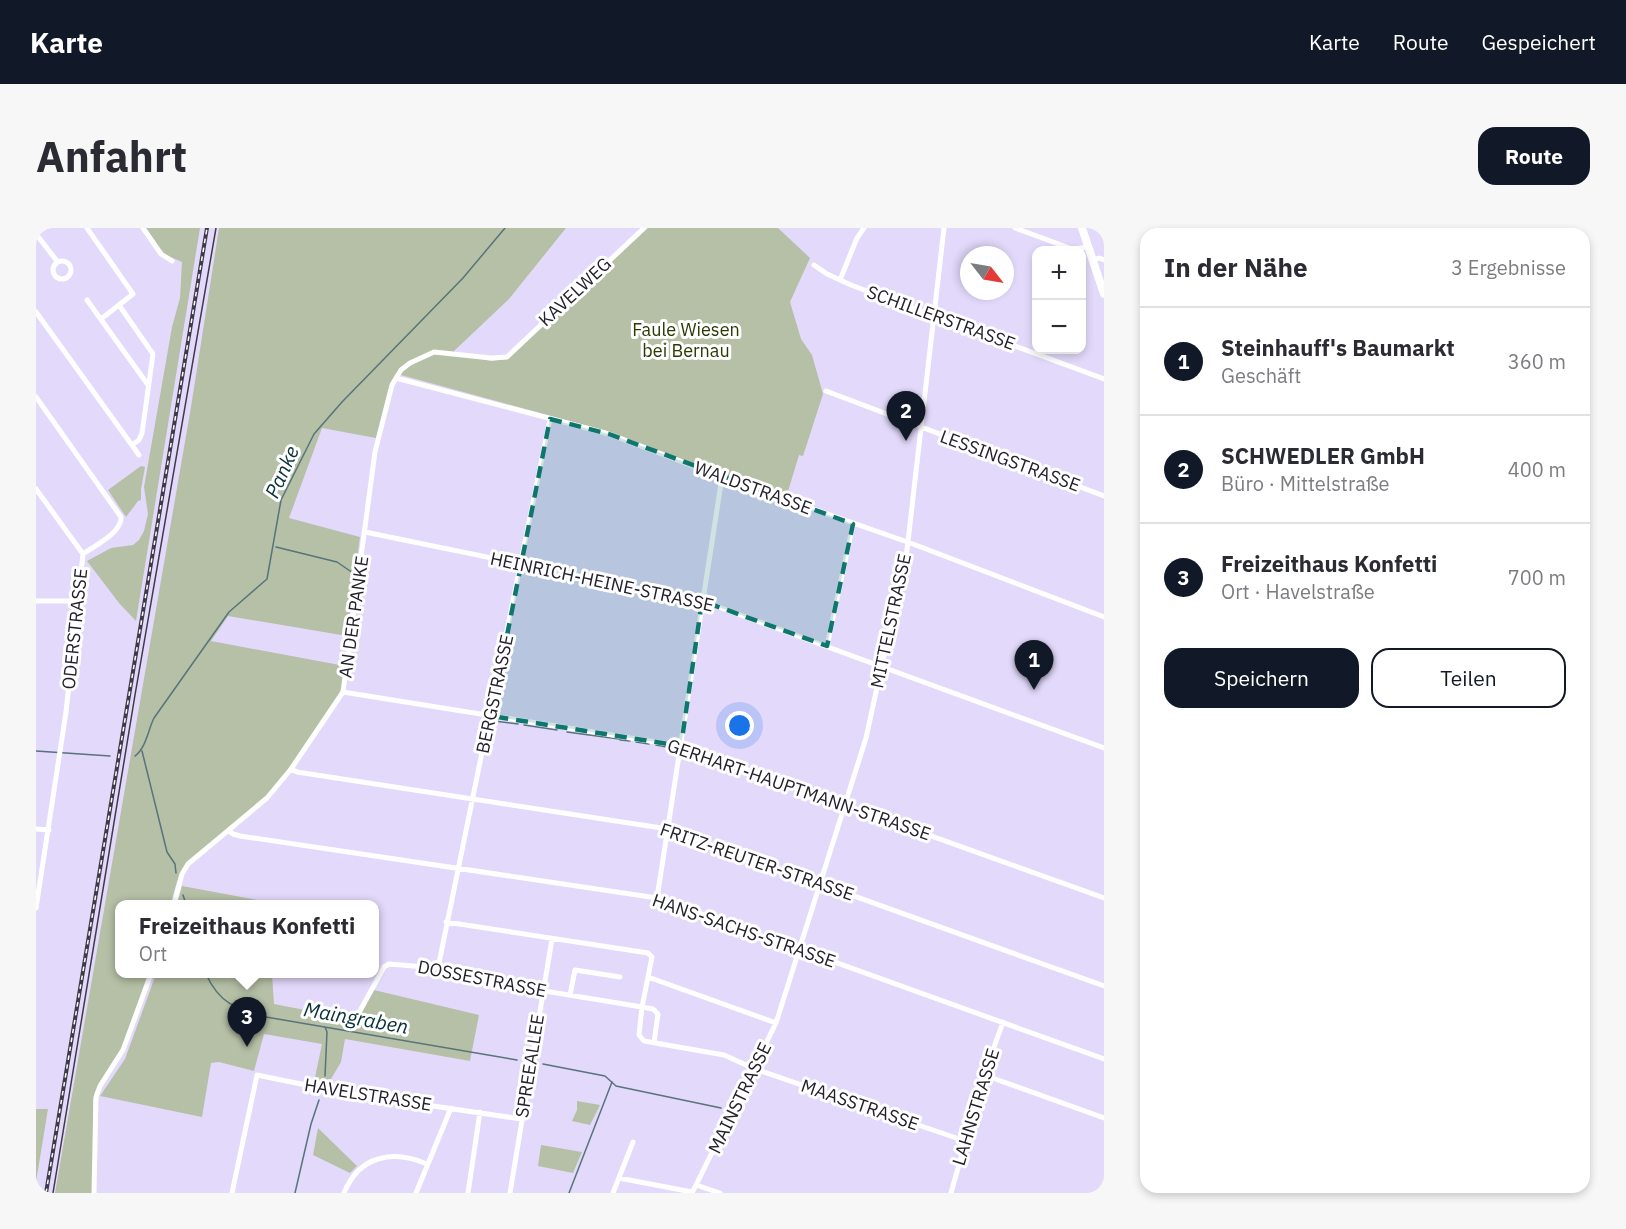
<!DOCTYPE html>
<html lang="de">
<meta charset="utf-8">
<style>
body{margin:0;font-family:"IBM Plex Sans",sans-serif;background:#f7f7f7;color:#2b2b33}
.controls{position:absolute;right:18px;top:18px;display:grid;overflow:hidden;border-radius:12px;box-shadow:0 3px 9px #0003}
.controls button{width:54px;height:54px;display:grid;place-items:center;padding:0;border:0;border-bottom:2px solid #e1e1e2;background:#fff;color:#2b2b33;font:30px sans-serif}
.compass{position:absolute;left:924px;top:18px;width:54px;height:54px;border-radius:50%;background:#fff;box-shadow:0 3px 9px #0003;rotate:121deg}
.you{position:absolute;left:704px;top:498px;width:21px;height:21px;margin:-15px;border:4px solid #fff;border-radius:50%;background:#1a73e8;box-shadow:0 0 0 9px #1a73e833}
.badge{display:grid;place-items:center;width:39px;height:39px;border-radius:50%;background:#111827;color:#fff;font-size:20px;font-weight:700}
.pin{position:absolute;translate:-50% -50px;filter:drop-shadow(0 2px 3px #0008)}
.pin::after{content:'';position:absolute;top:32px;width:21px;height:18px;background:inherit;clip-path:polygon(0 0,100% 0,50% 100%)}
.popup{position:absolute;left:79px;top:672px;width:264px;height:78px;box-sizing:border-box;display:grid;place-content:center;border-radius:12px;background:#fff;filter:drop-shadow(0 2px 4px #0005);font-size:20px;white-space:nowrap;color:#7c7c81}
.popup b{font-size:22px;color:#2b2b33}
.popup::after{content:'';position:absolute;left:50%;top:100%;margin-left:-12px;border:12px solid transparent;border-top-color:#fff}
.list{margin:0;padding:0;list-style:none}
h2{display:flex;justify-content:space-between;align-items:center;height:78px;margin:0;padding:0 24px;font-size:26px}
h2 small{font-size:20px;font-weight:400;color:#7c7c81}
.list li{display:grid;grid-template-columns:39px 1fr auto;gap:18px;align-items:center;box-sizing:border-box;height:108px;padding:0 24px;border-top:2px solid #e1e1e2}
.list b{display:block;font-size:22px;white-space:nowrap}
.list p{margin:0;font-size:20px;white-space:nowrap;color:#7c7c81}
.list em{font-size:20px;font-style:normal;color:#7c7c81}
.actions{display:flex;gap:12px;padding:18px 24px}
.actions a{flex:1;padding:14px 0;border:2px solid #111827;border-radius:18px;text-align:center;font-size:21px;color:#111827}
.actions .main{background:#111827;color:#fff}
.map{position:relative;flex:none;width:1068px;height:965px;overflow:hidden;border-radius:18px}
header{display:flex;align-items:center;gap:36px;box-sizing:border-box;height:84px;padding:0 30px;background:#111827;color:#fff}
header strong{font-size:28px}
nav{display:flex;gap:33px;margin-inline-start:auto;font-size:21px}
.intro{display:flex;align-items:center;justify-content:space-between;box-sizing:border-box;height:144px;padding:0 36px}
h1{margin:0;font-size:42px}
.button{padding:15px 27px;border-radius:18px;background:#111827;color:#fff;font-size:21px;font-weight:700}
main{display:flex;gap:36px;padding:0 36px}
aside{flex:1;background:#fff;border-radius:18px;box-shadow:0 3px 9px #0003}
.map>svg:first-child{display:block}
</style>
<header>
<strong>Karte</strong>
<nav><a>Karte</a><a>Route</a><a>Gespeichert</a></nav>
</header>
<div class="intro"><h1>Anfahrt</h1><a class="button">Route</a></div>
<main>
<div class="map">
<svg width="1068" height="965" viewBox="0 0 1068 965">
<rect width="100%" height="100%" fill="#e3d9fb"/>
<!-- green -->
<path fill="#b6c0a6" d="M 110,0 L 164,0 L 100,393 L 83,375 L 51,333 L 75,320 L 97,317 L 103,312 L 108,303 L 112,286 L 108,259 L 136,99 L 144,70 L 146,34 L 128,26 Z
M 183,0 L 530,0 L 473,71 L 418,123 L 417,126 L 456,133 L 471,131 L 612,0 L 742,0 L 774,30 L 754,74 L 765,111 L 776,127 L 787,166 L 767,228 L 763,227 L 750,270 L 574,204 L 365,147 L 354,156 L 340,210 L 286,200 L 253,290 L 324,309 L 311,408 L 192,388 L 175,413 L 309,438 L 306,458 L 303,467 L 252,542 L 230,568 L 151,635 C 141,648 139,661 135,676 L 83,676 L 83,746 L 112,746 L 86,819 L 65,852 L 59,864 L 57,873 L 57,965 L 19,965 L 155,179 Z
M 105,238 L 109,239 L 105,261 L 105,272 L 102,273 L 90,289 L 72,262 Z
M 146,658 L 232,674 L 232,676 L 141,676 Z
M 120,746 L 236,746 L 238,776 L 315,791 L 315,794 L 318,796 L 323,795 L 324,792 L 323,788 L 338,762 L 443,787 L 434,833 L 309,811 L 305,834 L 292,856 L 278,854 L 286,816 L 228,806 L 218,843 L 183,834 L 175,835 L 166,889 L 64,868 L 89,831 Z
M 541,873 L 564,877 L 554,897 L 536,893 L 541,882 Z
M 0,881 L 12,881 L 0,954 Z
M 282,900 L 321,938 L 314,945 L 277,927 Z
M 505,917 L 546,924 L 537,945 L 502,938 Z"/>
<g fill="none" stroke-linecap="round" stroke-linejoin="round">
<!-- stream -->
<path stroke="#57737b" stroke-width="1.5" d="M 240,319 L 301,334 L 317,345
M 458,493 L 482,496
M 488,497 L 521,502
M 531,504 L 583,511
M 584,512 L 594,513
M 600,514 L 613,516
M 620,517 L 636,520
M 0,523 L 74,528
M 106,523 L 131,624 L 139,636 L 140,645
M 99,528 C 110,520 112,502 118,490 L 193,384 L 231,351 L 245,272 L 278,206 L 306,174 L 427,50 L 469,0
M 147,667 L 150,676
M 170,746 C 183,775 200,781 230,789 L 481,832
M 289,799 L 291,804 L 289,848
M 507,836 L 569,848 L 580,858 L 685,880
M 259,965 L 275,896 L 283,872
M 533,965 L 576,854"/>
<!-- street -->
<path stroke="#fff" stroke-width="5" d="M 51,0 L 97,66 L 65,91
M 107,0 L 125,26 L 136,33
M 979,0 L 1036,21 L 1053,19
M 0,6 L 21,33
M 1057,32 L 1063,30 L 1068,32
M17 42a9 9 0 1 1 18 0a9 9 0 1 1-18 0Z
M 778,37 L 791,46 L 815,57 L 1068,151
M 804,52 L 821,10 L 828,0
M 51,72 L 112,157
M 83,77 L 117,126 L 106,205 L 103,212 L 96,217
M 0,84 L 103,227
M 360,150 L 573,206 L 686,249 L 877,316 L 1068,389
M 790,163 L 1068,268
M 0,169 L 85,289 C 86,305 58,318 47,326
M 0,261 L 47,326 L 30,484 L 0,680
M 329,304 L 666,373 L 1068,520
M 0,373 L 42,373
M 791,418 L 817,296
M 307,464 L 645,518 L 1068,670
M 255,541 L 261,544 L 632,601 L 1068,758
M 0,601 L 13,602
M 193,603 L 197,606 L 204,608 L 621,670 L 1068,831
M 621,670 L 686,249
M 138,676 L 146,646 L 152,636 L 231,570 L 255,541 L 307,464 L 339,224 L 356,157 L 360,150 L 365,142 L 374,135 L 398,124 L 455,130 L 471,129 L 608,0
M 410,694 L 612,725 L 616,729 L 606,779 L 617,781 L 622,786 L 618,815
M 402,740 L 514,191
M 612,749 L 740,795
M 534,767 L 539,742 L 584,749
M 319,792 L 348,739 L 353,736 L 402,740 L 466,756 L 606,779 L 603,807 L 608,813 L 688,827 L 719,841 L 929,913
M 948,847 L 1068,890
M 583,950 L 656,964
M 660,957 L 684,965
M 58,965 L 60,869 L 64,858 L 87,822 L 115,746
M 196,965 L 221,847 L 309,865 L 485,891
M 308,965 C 323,928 356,921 391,936
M 380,965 L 415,880
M 432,965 L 444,884
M 474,965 L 516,711
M 577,965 L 597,914
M 656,965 L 740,795 L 830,510 L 871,322 L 908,0
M 915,965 L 948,847 L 967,794"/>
<!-- secondary -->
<path stroke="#fff" stroke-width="8" d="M 1046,0 L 1068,66"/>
<!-- tram -->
<path stroke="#3f3a49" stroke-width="1.5" d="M 17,965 L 99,467 L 180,0"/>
<!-- rail casing -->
<g stroke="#3f3a49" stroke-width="4">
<path id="rail" d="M 10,965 L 171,0"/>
</g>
<!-- rail -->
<use href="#rail" stroke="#fff" stroke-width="1.5" stroke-dasharray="4.5" stroke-linecap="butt"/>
</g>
<!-- marked area -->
<path fill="#0f766e" fill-opacity="0.2" stroke="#0f766e" stroke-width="4.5" stroke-dasharray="12 8" stroke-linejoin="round" d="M 514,191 L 573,206 L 817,296 L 791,418 L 666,373 L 645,518 L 455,488 Z"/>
<g text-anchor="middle" stroke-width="6" stroke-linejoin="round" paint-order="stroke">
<!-- street labels -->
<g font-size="18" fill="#24202c" stroke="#fff">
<text transform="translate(539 64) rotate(-43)" y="6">KAVELWEG</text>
<text transform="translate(905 90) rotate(20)" y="6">SCHILLERSTRASSE</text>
<text transform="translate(974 233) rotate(20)" y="6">LESSINGSTRASSE</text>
<text transform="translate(717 260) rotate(20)" y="6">WALDSTRASSE</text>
<text transform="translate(566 354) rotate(12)" y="6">HEINRICH-HEINE-STRASSE</text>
<text transform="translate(318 389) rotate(-82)" y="6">AN DER PANKE</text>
<text transform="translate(855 393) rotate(-78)" y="6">MITTELSTRASSE</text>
<text transform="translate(39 401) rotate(-84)" y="6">ODERSTRASSE</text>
<text transform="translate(459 466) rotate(-78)" y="6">BERGSTRASSE</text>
<text transform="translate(763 562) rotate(19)" y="6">GERHART-HAUPTMANN-STRASSE</text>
<text transform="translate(721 634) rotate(19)" y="6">FRITZ-REUTER-STRASSE</text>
<text transform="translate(708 703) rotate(19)" y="6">HANS-SACHS-STRASSE</text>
<text transform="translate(446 751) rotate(11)" y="6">DOSSESTRASSE</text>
<text transform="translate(494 838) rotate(-81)" y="6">SPREEALLEE</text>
<text transform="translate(332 867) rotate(9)" y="6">HAVELSTRASSE</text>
<text transform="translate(704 870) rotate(-64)" y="6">MAINSTRASSE</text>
<text transform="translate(824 877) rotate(19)" y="6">MAASSTRASSE</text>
<text transform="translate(940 879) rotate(-73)" y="6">LAHNSTRASSE</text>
</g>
<!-- park labels -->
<g font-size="18" fill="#2b3903" stroke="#fff">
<text x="650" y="108">Faule Wiesen<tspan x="650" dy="21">bei Bernau</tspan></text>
</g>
<!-- water labels -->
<g font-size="20" font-style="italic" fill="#063137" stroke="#fff">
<text transform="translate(246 244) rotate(-66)" y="7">Panke</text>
<text transform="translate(320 790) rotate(10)" y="7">Maingraben</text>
</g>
</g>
</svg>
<div class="controls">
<button>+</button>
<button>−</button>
</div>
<svg class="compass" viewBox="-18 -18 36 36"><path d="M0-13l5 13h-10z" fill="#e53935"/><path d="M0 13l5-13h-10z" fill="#7c7c81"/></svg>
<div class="you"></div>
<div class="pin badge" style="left:998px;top:462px">1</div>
<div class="pin badge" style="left:870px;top:213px">2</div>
<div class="pin badge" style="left:211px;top:819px">3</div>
<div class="popup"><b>Freizeithaus Konfetti</b>Ort</div>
</div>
<aside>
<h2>In der Nähe<small>3 Ergebnisse</small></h2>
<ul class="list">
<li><span class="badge">1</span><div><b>Steinhauff's Baumarkt</b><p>Geschäft</p></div><em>360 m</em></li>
<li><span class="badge">2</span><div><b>SCHWEDLER GmbH</b><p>Büro · Mittelstraße</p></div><em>400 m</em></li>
<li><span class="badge">3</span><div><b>Freizeithaus Konfetti</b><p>Ort · Havelstraße</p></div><em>700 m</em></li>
</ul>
<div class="actions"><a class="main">Speichern</a><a>Teilen</a></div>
</aside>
</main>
